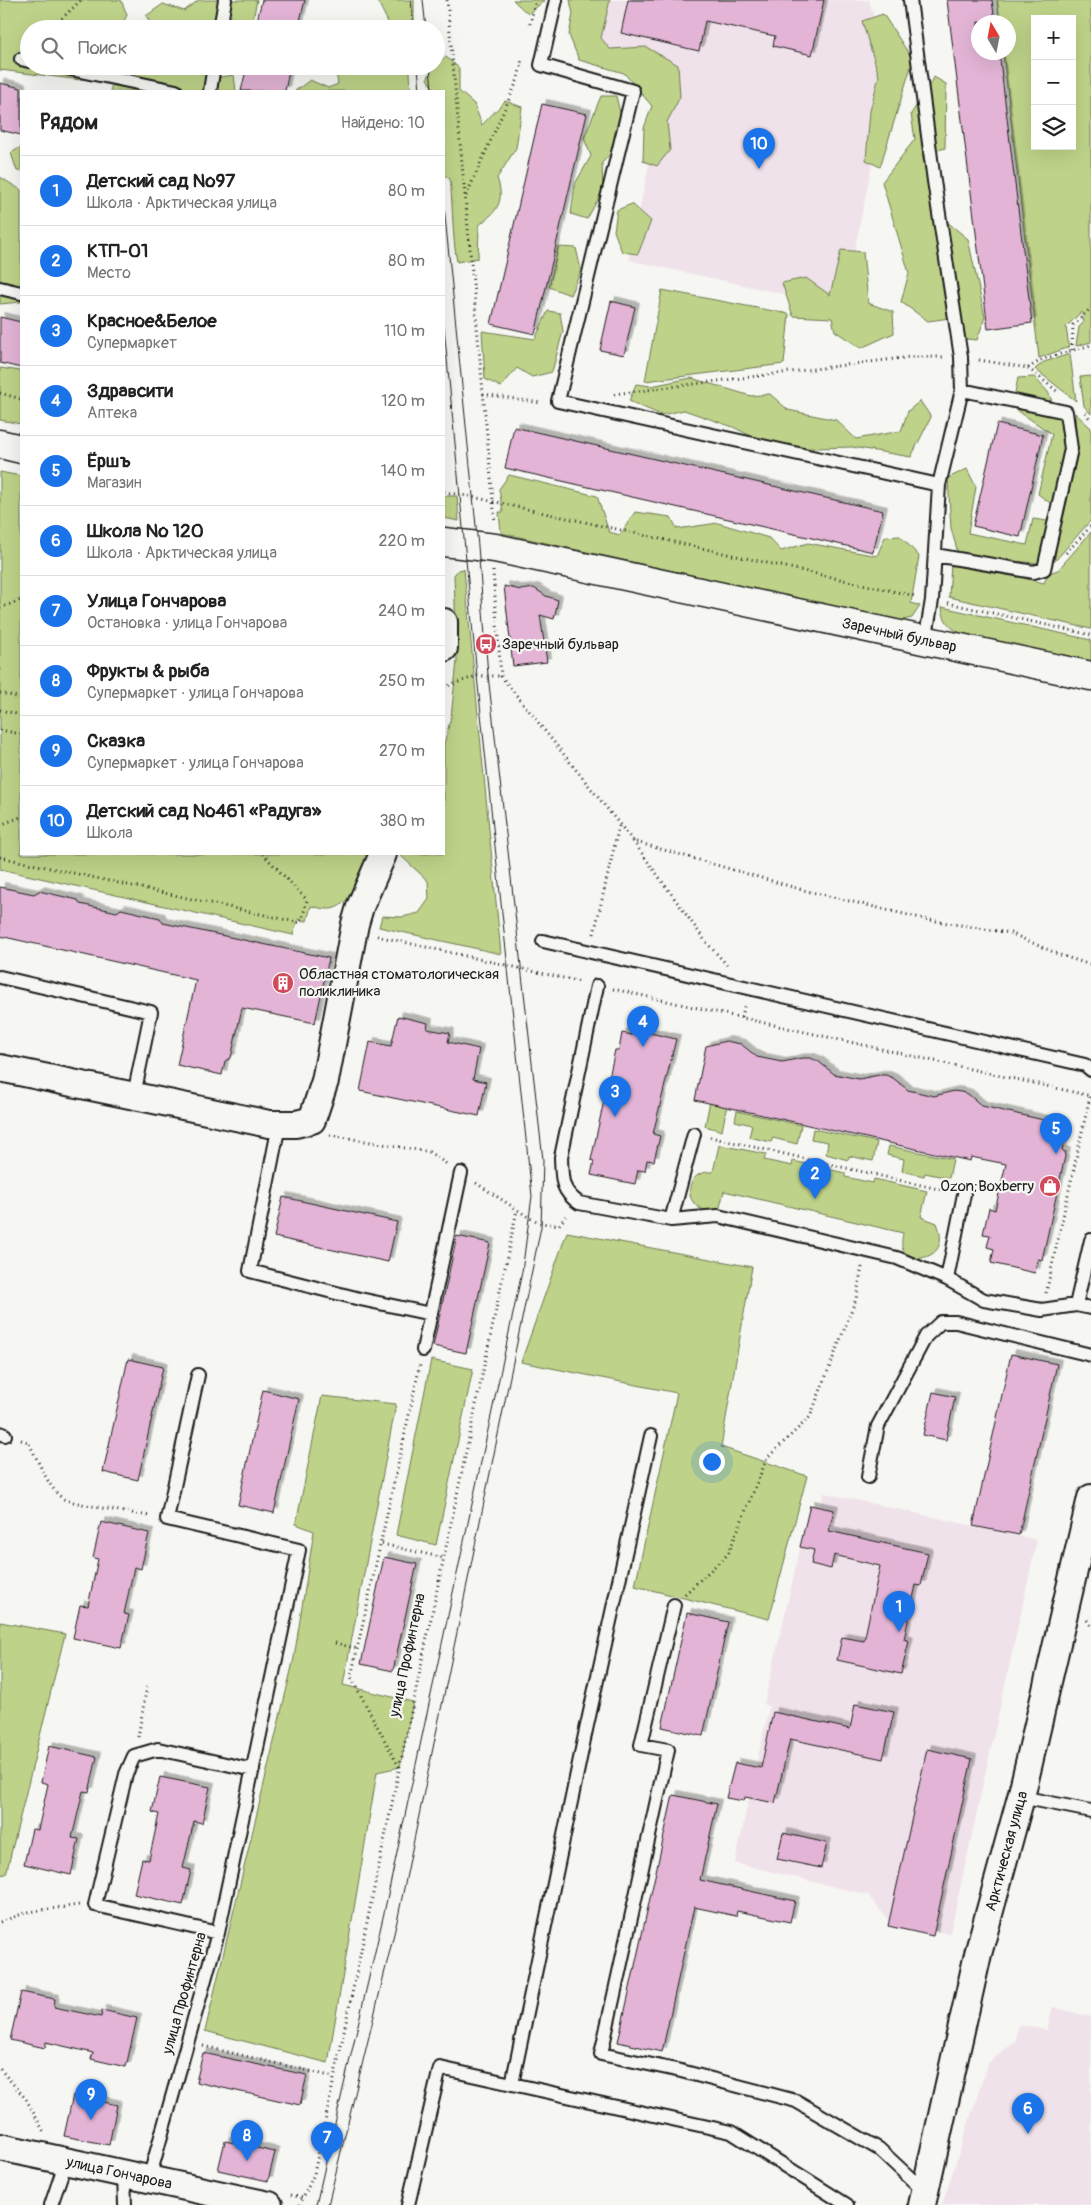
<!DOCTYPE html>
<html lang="ru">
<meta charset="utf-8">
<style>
body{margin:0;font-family:Pangolin,sans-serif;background:#f2f2f2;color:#222}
.controls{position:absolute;right:15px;top:15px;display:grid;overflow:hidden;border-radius:0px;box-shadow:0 5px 20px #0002}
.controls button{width:45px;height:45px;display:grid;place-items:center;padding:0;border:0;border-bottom:1px solid #e0e0e0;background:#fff;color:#222;font:25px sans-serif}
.compass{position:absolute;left:971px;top:15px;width:45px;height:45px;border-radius:50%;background:#fff;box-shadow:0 5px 20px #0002;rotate:350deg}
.you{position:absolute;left:711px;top:1461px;width:18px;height:18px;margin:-12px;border:4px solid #fff;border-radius:50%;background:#1a73e8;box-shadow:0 0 0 8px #1a73e833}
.badge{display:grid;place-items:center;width:32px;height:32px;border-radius:50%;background:#1a73e8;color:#fff;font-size:16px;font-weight:700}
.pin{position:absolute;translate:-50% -41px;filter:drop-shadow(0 1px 2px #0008)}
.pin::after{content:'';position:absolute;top:26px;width:18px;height:15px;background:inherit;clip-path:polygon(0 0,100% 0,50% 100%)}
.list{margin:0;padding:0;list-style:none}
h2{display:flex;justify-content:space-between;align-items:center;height:65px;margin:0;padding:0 20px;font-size:21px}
h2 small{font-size:16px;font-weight:400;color:#767676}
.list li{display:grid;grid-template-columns:32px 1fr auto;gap:15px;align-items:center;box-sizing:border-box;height:70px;padding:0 20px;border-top:1px solid #e0e0e0}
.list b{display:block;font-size:19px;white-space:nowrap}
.list p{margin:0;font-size:16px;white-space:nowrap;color:#767676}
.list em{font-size:16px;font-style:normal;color:#767676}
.icon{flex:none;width:28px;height:28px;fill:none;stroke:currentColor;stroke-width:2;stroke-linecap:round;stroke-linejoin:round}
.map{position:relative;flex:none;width:1091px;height:2205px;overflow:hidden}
.search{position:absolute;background:#fff;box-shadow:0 5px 20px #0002;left:20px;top:20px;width:425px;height:55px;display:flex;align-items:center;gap:12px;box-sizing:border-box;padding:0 18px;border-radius:28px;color:#767676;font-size:19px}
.panel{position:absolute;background:#fff;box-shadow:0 5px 20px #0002;left:20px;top:90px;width:425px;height:765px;border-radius:0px}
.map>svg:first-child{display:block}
</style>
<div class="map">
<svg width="1091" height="2205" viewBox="0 0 1091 2205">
<defs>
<filter id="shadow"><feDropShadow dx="4.5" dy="-4.5" stdDeviation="0" flood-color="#0004"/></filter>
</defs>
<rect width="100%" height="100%" fill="#f6f6f2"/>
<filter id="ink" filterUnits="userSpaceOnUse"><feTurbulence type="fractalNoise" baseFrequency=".02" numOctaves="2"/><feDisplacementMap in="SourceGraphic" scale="10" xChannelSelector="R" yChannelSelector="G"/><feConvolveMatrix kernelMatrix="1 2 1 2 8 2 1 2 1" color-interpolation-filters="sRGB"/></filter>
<g filter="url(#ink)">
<!-- built -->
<path fill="#f0e2ea" d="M 589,0 L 869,0 L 890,76 L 843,307 L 629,260 L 667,79 L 578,49 Z
M 824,1493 L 1037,1540 L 950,1934 L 934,1931 L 933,1936 L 888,1926 L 889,1921 L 868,1895 L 735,1863 L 769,1707 L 764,1705 L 810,1505 L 820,1507 Z
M 1053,2007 L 1091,2017 L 1091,2205 L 942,2205 L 988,2063 L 1016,2041 L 1018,2025 L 1047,2030 Z"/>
<!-- green -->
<path fill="#bed389" stroke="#6d7852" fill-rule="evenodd" d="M 0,0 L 121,0 L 127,15 L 120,29 L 29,29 L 29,66 L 94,66 L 81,80 L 0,70 Z
M 199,0 L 257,0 L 251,29 L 154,29 L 146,16 L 163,4 L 184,11 Z
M 377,0 L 414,0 L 414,29 L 388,29 L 389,24 Z
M 513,0 L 544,0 L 544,1 L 528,14 Z
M 570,0 L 610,0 L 601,38 L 610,49 L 646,47 L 678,65 L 680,97 L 667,122 L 670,150 L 657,166 L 643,161 L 644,128 L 652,106 L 624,73 L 579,60 L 569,35 L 573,14 Z
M 997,0 L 1091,0 L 1091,342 L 1076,346 L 1079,327 L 1084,322 L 1081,312 L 1066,327 L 1069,347 L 1039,358 L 1003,53 L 1008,52 L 1008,22 L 1000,22 ZM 1035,19 L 1072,19 L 1072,146 L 1035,146 Z
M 883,14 L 913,60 L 880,167 L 866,160 L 870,111 L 879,76 L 862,21 Z
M 446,57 L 459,68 L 459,91 L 474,104 L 482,125 L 505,101 L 522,107 L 516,148 L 497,178 C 505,201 498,211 479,225 L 478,258 L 457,262 C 452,234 453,207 450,179 L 444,175 L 444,91 L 435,91 L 427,79 L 434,66 L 436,66 L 437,61 Z
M 118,66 L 201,66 L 214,78 L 234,75 L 236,91 L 110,91 Z
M 335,66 L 402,66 L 410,72 L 411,91 L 295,91 L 310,80 L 328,88 L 338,84 Z
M 934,77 L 946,84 L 945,148 L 922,155 L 935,212 L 968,239 L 985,317 L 977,340 L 957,338 L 950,318 L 928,321 L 901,302 L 909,273 L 882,182 L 915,139 L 911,114 Z
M 601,96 L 616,96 L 626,137 L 602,163 L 603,190 L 587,219 L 571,214 L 575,184 L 591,156 L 584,138 Z
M 21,147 L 21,171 L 17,171 L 11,153 Z
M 0,177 L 21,190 L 21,302 L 0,304 Z
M 632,204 L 651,221 L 638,254 L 622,252 L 614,231 L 617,210 Z
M 558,247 L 576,248 L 581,270 L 570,295 L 549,287 Z
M 841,250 L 863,252 L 868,303 L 893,312 L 894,333 L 861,348 L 835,331 L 832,318 L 793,316 L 782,283 L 806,278 L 830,295 Z
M 662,290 L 789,314 L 784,364 L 645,381 Z
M 548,311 L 560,313 L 563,331 L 552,372 L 532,377 L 517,368 L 501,387 L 485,379 L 482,331 L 535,339 Z
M 1070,354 L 1076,401 L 1035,369 L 1044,362 Z
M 0,368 L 21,371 L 21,424 L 0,420 Z
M 1091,376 L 1091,414 L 1084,406 L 1080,377 Z
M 1034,377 L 1048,392 L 1057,412 L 1067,427 L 1066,485 L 1050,503 L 1038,494 L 1052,434 L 1012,407 L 1018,378 Z
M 691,378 L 751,396 L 770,394 L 788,410 L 836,420 L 856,439 L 901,431 L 908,411 L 920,401 L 931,417 L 911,457 L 852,447 L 777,449 L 733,427 L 684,410 L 661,415 L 629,401 L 636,384 L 651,386 Z
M 1075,413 L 1091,428 L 1091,520 L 1054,562 L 1056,550 L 1037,563 L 988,559 L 993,571 L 1044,583 C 1047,575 1050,572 1058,570 L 1091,532 L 1091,629 L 949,597 L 951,564 L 957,565 L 957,550 L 951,528 L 948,478 L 967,469 L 976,487 L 968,533 L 1027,545 L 1033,519 L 1062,523 L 1077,456 Z
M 0,472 L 21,476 L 21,854 L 371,854 C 364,871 350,911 327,909 C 322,909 316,907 311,906 L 307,921 L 298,919 L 293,935 L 0,869 Z
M 509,475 L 597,496 L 609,532 L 620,535 L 635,512 L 671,517 L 677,529 L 718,523 L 769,538 L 781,551 L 808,543 L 877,556 L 885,537 L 900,536 L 919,556 L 911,603 L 920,606 L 912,618 L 898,621 L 710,580 L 703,580 L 700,577 L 501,533 L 499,512 L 503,512 L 499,489 Z
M 444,496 L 457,496 L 459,521 L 444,518 Z
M 464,569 L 501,954 L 379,927 L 382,916 L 402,917 L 419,913 L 429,899 L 428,881 L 399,854 L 444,854 L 444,744 L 451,717 L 457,661 L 454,575 L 458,570 Z
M 942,607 L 1091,640 L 1091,662 L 962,634 C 950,628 943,621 942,607 Z
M 710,1101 L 727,1105 L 722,1131 L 705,1126 Z
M 737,1111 L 801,1125 L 797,1144 L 773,1138 L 771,1142 L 749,1137 L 752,1125 L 735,1121 Z
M 813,1129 L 877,1142 L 873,1161 L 849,1156 L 848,1160 L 826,1154 L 828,1142 L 811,1139 Z
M 719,1145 L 766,1154 L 764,1160 L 792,1166 L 793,1161 L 845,1173 L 845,1177 L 873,1183 L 874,1179 L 927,1191 L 921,1217 L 937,1223 C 946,1246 936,1258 913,1259 C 900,1251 901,1246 903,1233 L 724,1191 L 719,1211 C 681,1216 681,1169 713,1172 Z
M 889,1146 L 953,1159 L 949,1178 L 925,1173 L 924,1176 L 902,1171 L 904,1159 L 887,1155 Z
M 567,1232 L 752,1267 L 721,1447 L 807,1476 L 769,1619 L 635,1586 L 677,1393 L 521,1362 Z
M 431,1360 L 473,1369 L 436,1545 L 396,1535 Z
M 322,1396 L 396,1404 L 343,1685 L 413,1702 L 400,1767 L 377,1772 L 328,2063 L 205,2031 L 294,1658 L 314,1531 L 296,1524 Z
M 0,1622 L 65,1634 L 6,1874 L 0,1875 Z"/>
<!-- building -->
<path fill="#e3b4d6" stroke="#1c1c1c" filter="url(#shadow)" d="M 262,0 L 305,0 L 298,29 L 255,29 Z
M 628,0 L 824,0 L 812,55 L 773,46 L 775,36 L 705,21 L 699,51 L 621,33 Z
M 947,0 L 992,0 L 995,22 L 978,22 L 978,52 L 999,52 L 1032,323 L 988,329 Z
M 247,66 L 290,66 L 285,91 L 241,91 Z
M 0,83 L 21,88 L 21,135 L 0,130 Z
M 542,104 L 587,114 L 535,334 L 491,324 Z
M 611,301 L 635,307 L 624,355 L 600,350 Z
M 0,317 L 21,322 L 21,368 L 0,363 Z
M 997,424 L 1043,435 L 1020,537 L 973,526 Z
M 514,427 L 883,511 L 873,552 L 505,468 Z
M 504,586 L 521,590 L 534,588 L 546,596 L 558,600 L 554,619 L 540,615 L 547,662 L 513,666 Z
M 0,887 L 34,894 L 39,891 L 78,900 L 80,904 L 117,912 L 121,909 L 160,918 L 163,923 L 329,958 L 315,1023 L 242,1008 L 231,1058 L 225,1061 L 222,1075 L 177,1065 L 196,980 L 0,936 Z
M 398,1016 L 428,1023 L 427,1029 L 450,1033 L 448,1042 L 479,1049 L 473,1079 L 486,1082 L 479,1116 L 360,1091 L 370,1042 L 391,1046 Z
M 633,1029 L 676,1039 L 653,1134 L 660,1136 L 654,1161 L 647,1160 L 645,1171 L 638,1170 L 635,1184 L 591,1175 L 594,1161 L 591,1160 L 615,1050 L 619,1050 L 622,1033 L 632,1035 Z
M 726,1041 L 741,1044 L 757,1057 L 782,1062 L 802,1058 L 810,1058 L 818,1061 L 834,1074 L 859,1079 L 879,1075 L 886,1075 L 893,1078 L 908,1090 L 934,1096 L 954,1091 L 961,1092 L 968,1094 L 982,1106 L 1057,1123 L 1055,1129 L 1066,1131 L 1062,1151 L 1066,1152 L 1042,1260 L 1038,1259 L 1035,1273 L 991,1263 L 994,1249 L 987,1247 L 990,1235 L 983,1234 L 989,1208 L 995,1210 L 1006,1164 L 971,1157 L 970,1161 L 695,1100 L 706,1046 Z
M 283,1197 L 397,1222 L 388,1262 L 274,1237 Z
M 457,1236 L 490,1243 L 466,1353 L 433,1346 Z
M 1011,1354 L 1057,1364 L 1019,1535 L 973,1526 Z
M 128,1359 L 163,1367 L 138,1480 L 103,1472 Z
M 263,1390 L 299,1399 L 274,1513 L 238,1505 Z
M 933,1392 L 955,1397 L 946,1440 L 923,1435 Z
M 810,1505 L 834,1510 L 829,1531 L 928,1553 L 921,1586 L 916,1585 L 904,1639 L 909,1641 L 901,1674 L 837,1660 L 842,1637 L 864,1641 L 880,1566 L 834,1555 L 831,1569 L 811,1564 L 814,1550 L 800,1547 Z
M 101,1522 L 149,1533 L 141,1569 L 134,1567 L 124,1614 L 129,1615 L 121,1648 L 73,1638 L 80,1605 L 88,1606 L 98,1559 L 93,1558 Z
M 384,1557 L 417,1564 L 393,1671 L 361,1664 Z
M 687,1613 L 728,1622 L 703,1736 L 662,1727 Z
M 855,1704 L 894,1712 L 883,1759 L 790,1739 L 775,1803 L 745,1797 L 744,1801 L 726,1798 L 735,1763 L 761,1768 L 773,1712 L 850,1729 Z
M 49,1746 L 97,1757 L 89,1792 L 83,1791 L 72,1838 L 79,1839 L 71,1875 L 24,1864 L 32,1829 L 38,1830 L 48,1784 L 41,1782 Z
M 927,1749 L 972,1759 L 933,1936 L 888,1926 Z
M 160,1777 L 210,1787 L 202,1823 L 194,1821 L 183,1868 L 191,1870 L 183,1905 L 134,1894 L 142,1859 L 149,1860 L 159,1814 L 152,1812 Z
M 673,1795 L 717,1804 L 700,1880 L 795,1901 L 790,1922 L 737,1911 L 736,1916 L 694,1907 L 662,2052 L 618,2042 Z
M 783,1833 L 827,1843 L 821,1868 L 777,1859 Z
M 21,1992 L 55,1999 L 54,2007 L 101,2017 L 102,2010 L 137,2018 L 126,2067 L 91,2059 L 93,2053 L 46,2042 L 45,2048 L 10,2040 Z
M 203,2053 L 307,2075 L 300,2105 L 196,2082 Z
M 73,2095 L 117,2105 L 109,2145 L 64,2136 Z
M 225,2141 L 275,2152 L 268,2181 L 218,2170 Z"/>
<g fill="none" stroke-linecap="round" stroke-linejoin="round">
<!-- service casing -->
<g stroke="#1c1c1c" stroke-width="16">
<path id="service" d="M 556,0 L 541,65 L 633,91 L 558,401 L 939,485
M 910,0 L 934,181 L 961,357 L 962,390 L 939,485 L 932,600 L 925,642
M 220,29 L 225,0
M 21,59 L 29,61
M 56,66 L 176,91
M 210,91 L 214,66
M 0,288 L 21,293
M 935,555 L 1034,572 L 1044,569 L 1071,449 L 1066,412 L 962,390
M 543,941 L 1085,1065 L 1091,1070
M 0,977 L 151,1012 L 134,1095
M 597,986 L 561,1157 C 562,1178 560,1190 579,1203 L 671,1220 L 718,1216 L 897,1258 L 947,1279 L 984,1300 L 1042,1310 L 1076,1305 L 1091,1308
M 279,1125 L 250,1271 L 360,1299 L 431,1314
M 671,1220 L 694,1134
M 947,1279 L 964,1194
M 1076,1305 L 1091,1240
M 423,1350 L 461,1173
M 0,1433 L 5,1435
M 868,1477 L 878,1426 L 926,1336 L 941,1322 L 956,1322 L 1091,1355
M 674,1605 L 641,1745 L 668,1750 L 601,2054 L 681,2071 L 796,2101 L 879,2149 L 924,2191
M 1021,1797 L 1091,1811
M 218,1933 L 95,1905 L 126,1774 L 134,1756 L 158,1749 L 253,1770
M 512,2084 L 731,2132 L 847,2205
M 124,2174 L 125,2205
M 149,2179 L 218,1933 L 299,1550 L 167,1519 L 198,1375
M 51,2205 L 66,2161
M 408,2205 L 440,2068 L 512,2084 L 586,1730 L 651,1436"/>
</g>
<!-- minor casing -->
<g stroke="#1c1c1c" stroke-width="30">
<g id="minor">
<path d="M 444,622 L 444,648"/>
<path d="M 0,1068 L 269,1124 L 296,1124 L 312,1120 L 325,1081 L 355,924 L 360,907 L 383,854"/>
<path id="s1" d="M 0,2147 L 269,2205"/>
<path id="s2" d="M 922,2205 L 978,1954 L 1021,1797 L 1091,1498"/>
</g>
</g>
<!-- tertiary casing -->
<g stroke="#1c1c1c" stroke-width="31">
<g id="tertiary">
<path d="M 0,444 L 21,449"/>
<path id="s3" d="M 444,542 L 495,548 L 1091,676"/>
</g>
</g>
<!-- path -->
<path stroke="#1c1c1c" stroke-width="3" stroke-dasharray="1 4" stroke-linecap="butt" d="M 447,0 L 495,522
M 530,24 L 536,0
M 51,29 L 81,0
M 466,196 L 518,79 L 522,59
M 1072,350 L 1073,325 L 1091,308
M 979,360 L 1028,368 L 1058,392
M 1028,368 L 1043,359 L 1091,345
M 0,393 L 21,399
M 483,394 L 541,403
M 614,394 L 910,357 L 945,357
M 1085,413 L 1091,420
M 444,492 L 473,497 L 915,596
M 1066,553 L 1091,526
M 493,571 L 501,676 L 633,841 L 803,890 L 929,920 L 1010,933 L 1060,955 L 1091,965
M 948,603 L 1091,635
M 0,608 L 21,600
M 444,687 L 477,676 L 501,676
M 0,693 L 21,698
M 0,710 L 21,715
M 0,730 L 21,734
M 0,825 L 21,817
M 633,841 L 706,942 L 727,965
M 0,857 L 301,923 L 307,900 L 263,854
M 594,934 L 619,826
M 377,936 L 581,982
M 613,989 L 1091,1096
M 742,1017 L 745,1003
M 330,1135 L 429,1152 L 448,1165
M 710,1137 L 947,1191
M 476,1183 L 530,1218 L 541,1223 L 559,1225 L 568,1214
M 1046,1293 L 1090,1096
M 21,1440 L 28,1442 C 38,1459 47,1486 62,1498 C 67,1503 137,1514 150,1516
M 382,1544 L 444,1558
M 685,1594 L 728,1554 L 767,1458 L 810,1417 L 856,1299 L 862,1267
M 1087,1620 L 1091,1626
M 335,1643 L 358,1649
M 138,1737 L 147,1686
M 399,1767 L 351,1677 L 420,1365
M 0,1922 L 28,1912 L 79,1905
M 203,2046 L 334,2077
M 0,2069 L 26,2099 L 44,2132
M 291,2195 L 303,2198
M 300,2205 L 314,2174 L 517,1210"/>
<!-- service -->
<use href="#service" stroke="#f6f6f2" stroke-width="12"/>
<!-- minor -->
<use href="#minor" stroke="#f6f6f2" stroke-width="26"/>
<!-- tertiary -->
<use href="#tertiary" stroke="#f6f6f2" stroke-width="28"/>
<!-- tram -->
<path stroke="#1c1c1c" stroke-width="1" d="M 411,0 L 414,29
M 423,0 L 426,29
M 418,66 L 420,91
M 430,66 L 432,91
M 316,2205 L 384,1913 L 522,1272 L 532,1196 L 477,676 L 444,327
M 328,2205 L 398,1917 L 541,1227 L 543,1160 L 488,675 L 478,546 L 444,206"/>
</g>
</g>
<!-- icons -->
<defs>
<g id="bus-disc" transform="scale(1.125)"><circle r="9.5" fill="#d1495b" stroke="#f6f6f2"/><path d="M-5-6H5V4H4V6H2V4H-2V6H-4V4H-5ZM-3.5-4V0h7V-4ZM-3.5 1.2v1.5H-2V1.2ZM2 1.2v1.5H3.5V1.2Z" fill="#fff"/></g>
<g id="building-disc" transform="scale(1.125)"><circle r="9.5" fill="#d1495b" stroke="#f6f6f2"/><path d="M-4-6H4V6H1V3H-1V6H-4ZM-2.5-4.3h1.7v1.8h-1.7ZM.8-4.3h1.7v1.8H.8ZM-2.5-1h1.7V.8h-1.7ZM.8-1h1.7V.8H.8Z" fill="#fff"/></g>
<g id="shop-disc" transform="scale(1.125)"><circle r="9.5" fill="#d1495b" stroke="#f6f6f2"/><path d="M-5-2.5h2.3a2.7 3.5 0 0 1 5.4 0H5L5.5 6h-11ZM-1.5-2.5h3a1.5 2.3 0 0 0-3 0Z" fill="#fff"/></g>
</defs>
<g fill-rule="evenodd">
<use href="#bus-disc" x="486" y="644"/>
<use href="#building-disc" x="283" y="983"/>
<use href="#shop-disc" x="1050" y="1186"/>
</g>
<g text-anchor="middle" stroke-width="4.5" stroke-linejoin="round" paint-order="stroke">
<!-- street labels -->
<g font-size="15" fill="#1c1c1c" stroke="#f6f6f2">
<text dy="5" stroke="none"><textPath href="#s3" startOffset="465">Заречный бульвар</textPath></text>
<text transform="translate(407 1655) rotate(-78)" y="5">улица Профинтерна</text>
<text dy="5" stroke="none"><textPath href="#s2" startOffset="364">Арктическая улица</textPath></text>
<text transform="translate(184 1993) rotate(-74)" y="5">улица Профинтерна</text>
<text dy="5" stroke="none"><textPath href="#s1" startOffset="122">улица Гончарова</textPath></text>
</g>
<!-- poi labels -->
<g font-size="15" fill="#1c1c1c" stroke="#f6f6f2" text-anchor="start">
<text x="502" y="649">Заречный бульвар</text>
<text x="299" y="979">Областная стоматологическая<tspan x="299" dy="17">поликлиника</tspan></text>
<text x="1034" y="1191" text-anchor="end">Ozon;Boxberry</text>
</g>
</g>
</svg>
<div class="controls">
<button>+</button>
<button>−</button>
<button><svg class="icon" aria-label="layers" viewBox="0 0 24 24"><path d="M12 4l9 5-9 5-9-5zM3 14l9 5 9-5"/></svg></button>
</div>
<svg class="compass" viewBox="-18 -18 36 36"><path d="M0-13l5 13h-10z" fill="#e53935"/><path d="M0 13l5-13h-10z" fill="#767676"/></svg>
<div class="you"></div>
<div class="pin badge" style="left:899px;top:1632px">1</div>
<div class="pin badge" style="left:815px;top:1199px">2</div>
<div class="pin badge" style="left:615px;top:1117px">3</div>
<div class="pin badge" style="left:643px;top:1047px">4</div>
<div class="pin badge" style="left:1056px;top:1154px">5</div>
<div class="pin badge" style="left:1028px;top:2134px">6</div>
<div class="pin badge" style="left:327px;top:2163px">7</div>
<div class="pin badge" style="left:247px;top:2161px">8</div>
<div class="pin badge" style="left:91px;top:2120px">9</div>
<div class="pin badge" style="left:759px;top:169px">10</div>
<div class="search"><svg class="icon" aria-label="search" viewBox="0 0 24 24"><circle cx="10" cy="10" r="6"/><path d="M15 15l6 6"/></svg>Поиск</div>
<section class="panel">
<h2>Рядом<small>Найдено: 10</small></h2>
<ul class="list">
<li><span class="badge">1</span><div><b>Детский сад №97</b><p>Школа · Арктическая улица</p></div><em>80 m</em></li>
<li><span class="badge">2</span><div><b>КТП-01</b><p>Место</p></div><em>80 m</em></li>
<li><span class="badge">3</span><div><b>Красное&amp;Белое</b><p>Супермаркет</p></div><em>110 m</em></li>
<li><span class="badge">4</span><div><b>Здравсити</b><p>Аптека</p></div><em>120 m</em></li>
<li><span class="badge">5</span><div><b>Ёршъ</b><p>Магазин</p></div><em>140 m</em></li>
<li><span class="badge">6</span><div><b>Школа № 120</b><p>Школа · Арктическая улица</p></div><em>220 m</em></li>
<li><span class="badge">7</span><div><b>Улица Гончарова</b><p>Остановка · улица Гончарова</p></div><em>240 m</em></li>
<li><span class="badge">8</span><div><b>Фрукты &amp; рыба</b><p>Супермаркет · улица Гончарова</p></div><em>250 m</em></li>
<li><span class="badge">9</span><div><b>Сказка</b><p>Супермаркет · улица Гончарова</p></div><em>270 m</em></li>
<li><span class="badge">10</span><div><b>Детский сад №461 «Радуга»</b><p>Школа</p></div><em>380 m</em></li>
</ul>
</section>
</div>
